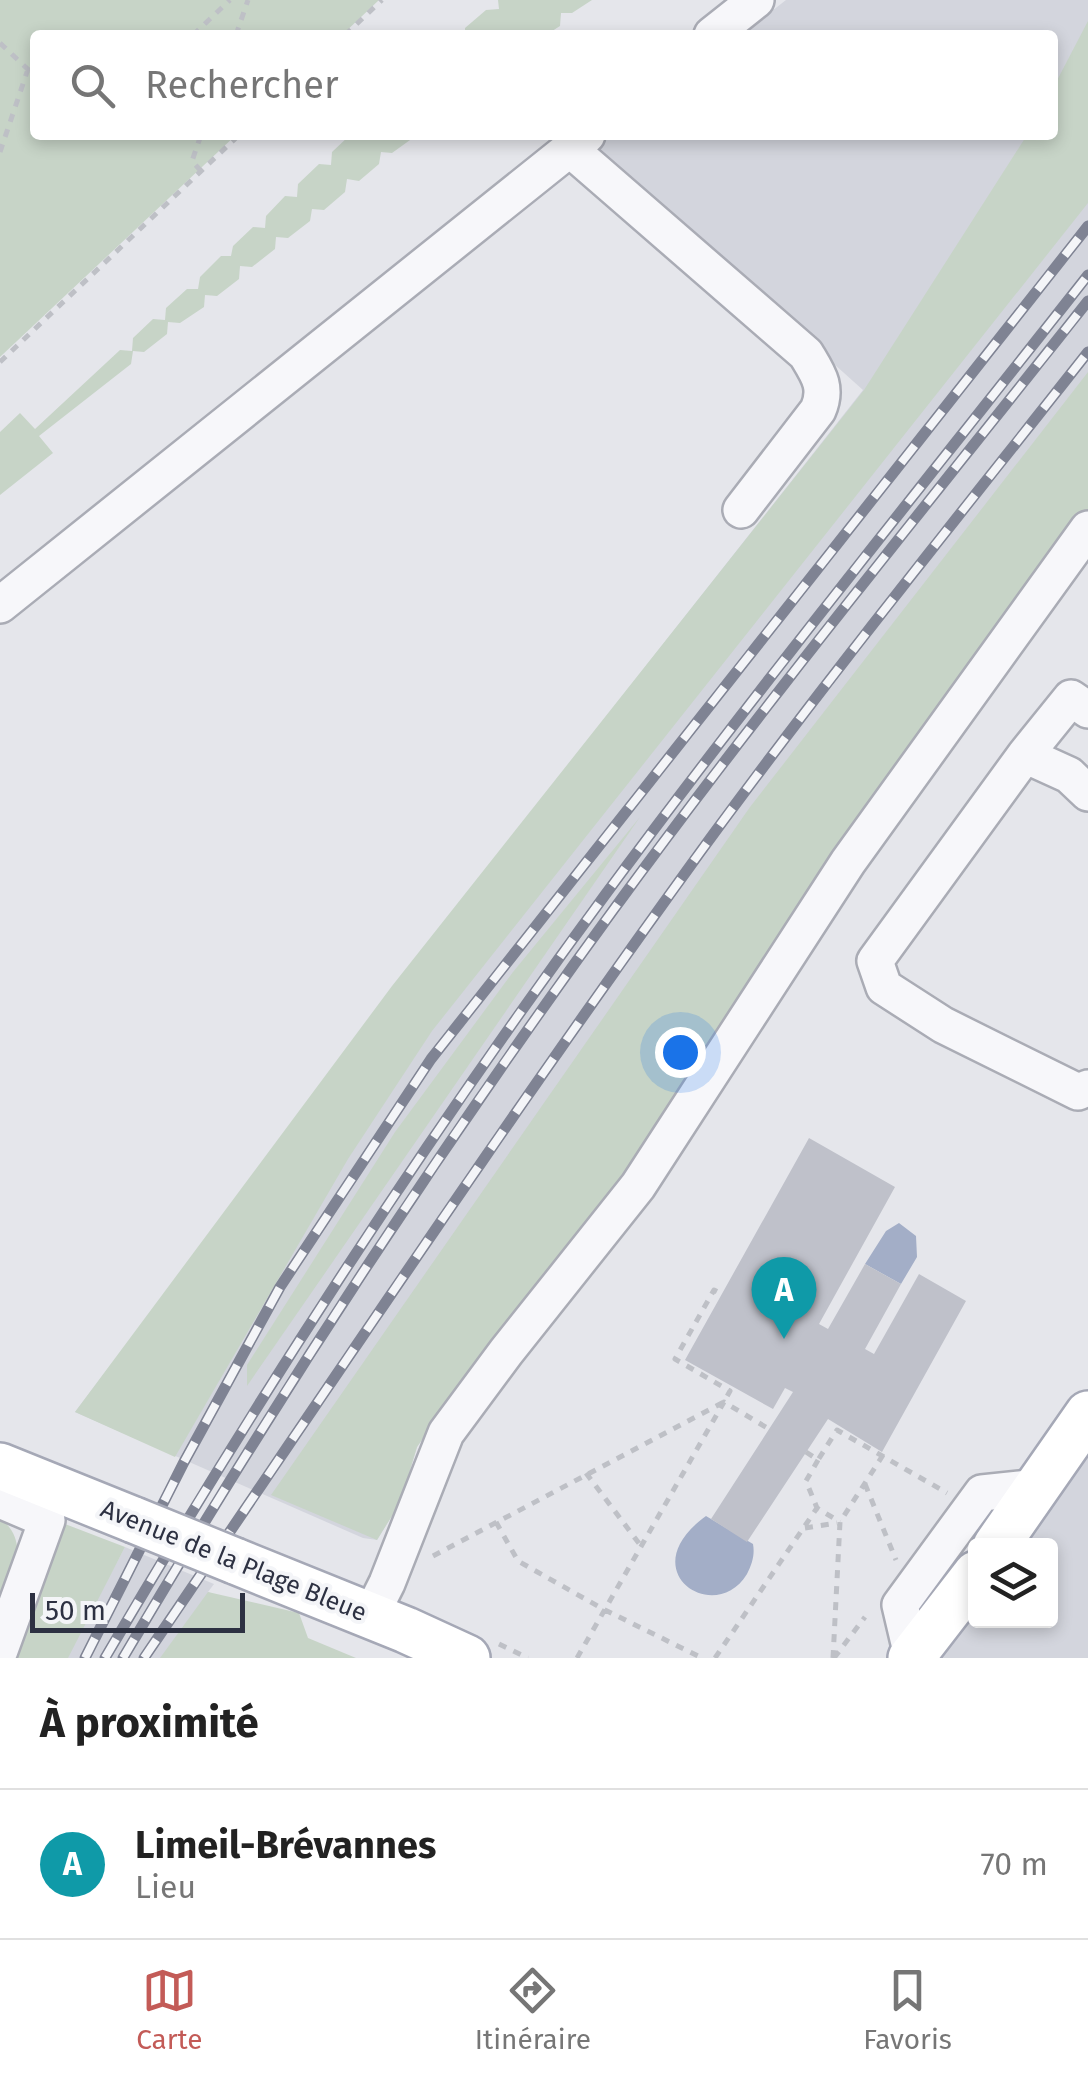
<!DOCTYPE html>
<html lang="fr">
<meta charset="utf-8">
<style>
body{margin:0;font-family:"Fira Sans",sans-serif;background:#f2f2f2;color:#222}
.controls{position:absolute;right:30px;bottom:30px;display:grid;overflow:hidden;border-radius:10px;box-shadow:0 5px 15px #0003}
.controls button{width:90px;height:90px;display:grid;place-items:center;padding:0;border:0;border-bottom:2px solid #e0e0e0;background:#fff;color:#222;font:50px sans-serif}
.scale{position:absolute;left:30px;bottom:25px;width:215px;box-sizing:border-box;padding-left:10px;border:5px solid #2d3142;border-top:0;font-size:28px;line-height:35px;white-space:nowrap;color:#2d3142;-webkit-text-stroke:8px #f4f5f8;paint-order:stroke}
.you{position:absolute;left:680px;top:1052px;width:35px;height:35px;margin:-25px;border:8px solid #fff;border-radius:50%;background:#1a73e8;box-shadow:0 0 0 15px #1a73e833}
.badge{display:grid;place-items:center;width:65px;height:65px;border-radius:50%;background:#c35b57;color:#fff;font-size:32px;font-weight:700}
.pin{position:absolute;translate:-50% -82px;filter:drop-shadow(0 2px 5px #0008)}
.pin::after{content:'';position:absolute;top:52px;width:35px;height:30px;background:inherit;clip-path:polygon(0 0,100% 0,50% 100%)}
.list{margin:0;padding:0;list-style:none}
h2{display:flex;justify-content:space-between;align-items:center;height:130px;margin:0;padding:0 40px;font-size:42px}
h2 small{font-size:32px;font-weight:400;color:#767676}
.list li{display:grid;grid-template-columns:65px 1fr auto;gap:30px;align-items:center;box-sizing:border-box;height:150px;padding:0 40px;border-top:2px solid #e0e0e0}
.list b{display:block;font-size:38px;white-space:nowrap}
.list p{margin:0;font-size:32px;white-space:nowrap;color:#767676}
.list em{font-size:32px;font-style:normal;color:#767676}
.icon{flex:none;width:55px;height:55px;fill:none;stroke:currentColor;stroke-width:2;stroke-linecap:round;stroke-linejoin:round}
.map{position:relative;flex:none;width:1088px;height:1658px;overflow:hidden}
.search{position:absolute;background:#fff;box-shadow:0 5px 15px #0003;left:30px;right:30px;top:30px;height:110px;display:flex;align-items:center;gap:25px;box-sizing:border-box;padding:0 35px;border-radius:10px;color:#767676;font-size:38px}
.sheet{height:280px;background:#fff}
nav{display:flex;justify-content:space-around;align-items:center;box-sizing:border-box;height:140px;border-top:2px solid #e0e0e0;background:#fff;font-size:28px;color:#767676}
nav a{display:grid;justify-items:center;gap:5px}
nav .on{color:#c35b57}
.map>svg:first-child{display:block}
</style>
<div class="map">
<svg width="1088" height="1658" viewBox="0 0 1088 1658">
<rect width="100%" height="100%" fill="#e5e6eb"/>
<!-- built -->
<path fill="#d3d5dd" d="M 786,0 L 1088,0 L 1088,511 L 441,1412 L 417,1447 L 400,1503 L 377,1540 L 363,1538 L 75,1412 L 546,793 L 863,390 L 595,150 L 613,135 L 1053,135 L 1053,35 L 741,35 Z
M 1088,1415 L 1088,1658 L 923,1658 L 975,1572 L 976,1620 L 1050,1620 L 1050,1546 L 995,1545 Z
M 125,1547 L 214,1584 L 208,1592 L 216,1595 L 280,1658 L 0,1658 L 93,1607 Z"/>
<!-- green -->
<path fill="#c7d4c7" d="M 0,0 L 379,0 L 342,35 L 35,35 L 35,135 L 236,135 L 0,357 Z
M 498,0 L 592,0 L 572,13 L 561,13 L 560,26 L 546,35 L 465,35 L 465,28 L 486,10 L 499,9 Z
M 1088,21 L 1088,203 L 432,1031 L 348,1159 L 175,1457 L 75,1412 L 392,986 L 864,390 L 1027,135 L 1053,135 L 1053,88 Z
M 350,135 L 417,135 L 392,153 L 381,152 L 379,164 L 359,181 L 347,179 L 345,192 L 324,210 L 312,209 L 310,221 L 288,238 L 276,237 L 275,249 L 252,267 L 240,266 L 239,279 L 217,296 L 205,295 L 204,307 L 180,323 L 168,322 L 167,334 L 144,352 L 133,351 L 131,364 L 39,436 L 53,453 L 0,495 L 0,432 L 20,413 L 35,429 L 120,350 L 132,351 L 133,338 L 153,319 L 165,320 L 166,308 L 187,289 L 198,289 L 200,277 L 221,256 L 231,256 L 233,246 L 253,227 L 265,228 L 266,216 L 285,196 L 297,197 L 298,184 L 319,164 L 331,165 L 332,152 Z
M 1088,372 L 1088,511 L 655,1142 L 441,1412 L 417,1447 L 400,1503 L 377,1540 L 271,1495 L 750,807 Z
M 640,817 L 247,1386 L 247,1365 L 395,1132 L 513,972 Z
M 0,1518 C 32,1543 12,1577 0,1608 Z
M 65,1524 L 125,1547 L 68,1658 L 5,1658 Z
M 208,1592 L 299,1613 L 308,1638 L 356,1658 L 160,1658 Z"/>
<!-- water -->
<path fill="#a3aec7" d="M 899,1223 L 916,1236 L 917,1257 L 901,1284 L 865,1264 L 886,1231 Z
M 706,1516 L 753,1544 C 755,1555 752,1564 747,1574 C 715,1627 630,1571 706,1516 Z"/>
<!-- building -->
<path fill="#bfc1ca" d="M 809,1138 L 895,1187 L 819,1324 L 828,1329 L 865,1264 L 901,1284 L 865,1349 L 874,1354 L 919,1274 L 966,1301 L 882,1452 L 828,1419 L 747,1542 L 711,1519 L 793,1392 L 785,1388 L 773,1409 L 685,1360 Z"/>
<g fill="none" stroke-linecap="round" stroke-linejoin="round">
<!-- minor casing -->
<g stroke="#aaacb5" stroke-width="40">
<path id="minor" d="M 712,35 L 756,0
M 570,149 L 806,354 C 818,374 828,387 818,410 L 741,510
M 0,605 L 587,135
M 1088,710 L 1071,698 L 1025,755 L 875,961 L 884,987 L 943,1025 L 1078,1092 L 1088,1088
M 1025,755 L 1069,775 L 1088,793
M 0,1500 L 47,1520 L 0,1650
M 371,1615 L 387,1583 L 446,1433 L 506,1352 L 638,1186 L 848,862 L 1088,529
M 912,1656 L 900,1605 L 982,1493 L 1037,1487"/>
</g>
<!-- major casing -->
<g stroke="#a5a8b6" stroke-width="50">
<path id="major" d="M 0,1466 L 134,1520
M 996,1546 L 1088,1414
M 235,1561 L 406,1630 L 467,1658
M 911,1658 L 976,1574"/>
</g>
<!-- path -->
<path stroke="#bec0c6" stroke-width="5" stroke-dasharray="8 8" stroke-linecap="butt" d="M 193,35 L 230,0
M 236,35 L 248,0
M 345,35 L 382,0
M 0,43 L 35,76
M 0,152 L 28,69
M 201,171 L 192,161 L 201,135
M 0,362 L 239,135
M 806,1452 L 818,1460 L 837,1430 L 947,1493
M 818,1460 L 806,1481 L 817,1508 L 840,1522
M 586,1473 L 641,1546
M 865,1484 L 896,1560
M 496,1522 L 518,1561 L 603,1609 L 702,1658
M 805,1528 L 837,1523
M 433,1556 L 724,1402 L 730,1391 L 675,1359 L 714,1290 L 722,1294
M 499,1644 L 528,1658
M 577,1658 L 724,1402 L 769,1429
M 715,1658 L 817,1508
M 833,1658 L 840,1522 L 883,1455
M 834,1658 L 865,1617"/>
<!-- minor -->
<use href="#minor" stroke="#f7f7fa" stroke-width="35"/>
<!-- major -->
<use href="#major" stroke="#fff" stroke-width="45"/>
<!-- rail casing -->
<g stroke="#7f8393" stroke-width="11">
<path id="rail" d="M 85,1658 L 184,1462 L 280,1287 L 431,1059 L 1088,226
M 105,1658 C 259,1395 425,1140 605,895 C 761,684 926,481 1088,275
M 123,1658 C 275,1400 438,1151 614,909 C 766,701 929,502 1088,301
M 144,1658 C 328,1388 509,1116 701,851 C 825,681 958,517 1088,352"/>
</g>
<!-- rail -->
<use href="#rail" stroke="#f4f5f8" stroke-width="8" stroke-dasharray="22" stroke-linecap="butt"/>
<!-- major-bridge casing -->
<g stroke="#a5a8b6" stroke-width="50" stroke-linecap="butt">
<path id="major-bridge" d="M 134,1520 L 235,1561"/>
</g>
<!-- major-bridge -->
<use href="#major-bridge" stroke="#fff" stroke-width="45"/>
</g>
<g text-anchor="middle" stroke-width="8" stroke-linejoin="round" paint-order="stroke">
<!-- street labels -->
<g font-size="25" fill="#2d3142" stroke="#f4f5f8">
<text transform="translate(234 1560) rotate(22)" y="9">Avenue de la Plage Bleue</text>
</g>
</g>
</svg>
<div class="controls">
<button><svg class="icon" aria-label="layers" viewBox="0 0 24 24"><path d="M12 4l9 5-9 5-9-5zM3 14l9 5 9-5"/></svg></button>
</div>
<div class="scale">50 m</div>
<div class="you"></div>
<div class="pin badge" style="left:784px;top:1339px;background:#0f9aa8">A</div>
<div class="search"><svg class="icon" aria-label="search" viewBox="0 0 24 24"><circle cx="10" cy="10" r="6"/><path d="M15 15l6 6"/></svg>Rechercher</div>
</div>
<section class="sheet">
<h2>À proximité<small></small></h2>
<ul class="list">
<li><span class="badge" style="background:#0f9aa8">A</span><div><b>Limeil-Brévannes</b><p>Lieu</p></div><em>70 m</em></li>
</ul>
</section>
<nav>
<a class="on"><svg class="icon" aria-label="map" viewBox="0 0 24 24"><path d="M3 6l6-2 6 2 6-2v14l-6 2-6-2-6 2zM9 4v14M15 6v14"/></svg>Carte</a>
<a><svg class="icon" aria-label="directions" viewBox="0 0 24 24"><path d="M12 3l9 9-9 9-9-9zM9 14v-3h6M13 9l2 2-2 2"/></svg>Itinéraire</a>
<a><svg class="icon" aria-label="saved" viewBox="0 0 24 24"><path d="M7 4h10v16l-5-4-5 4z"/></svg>Favoris</a>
</nav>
